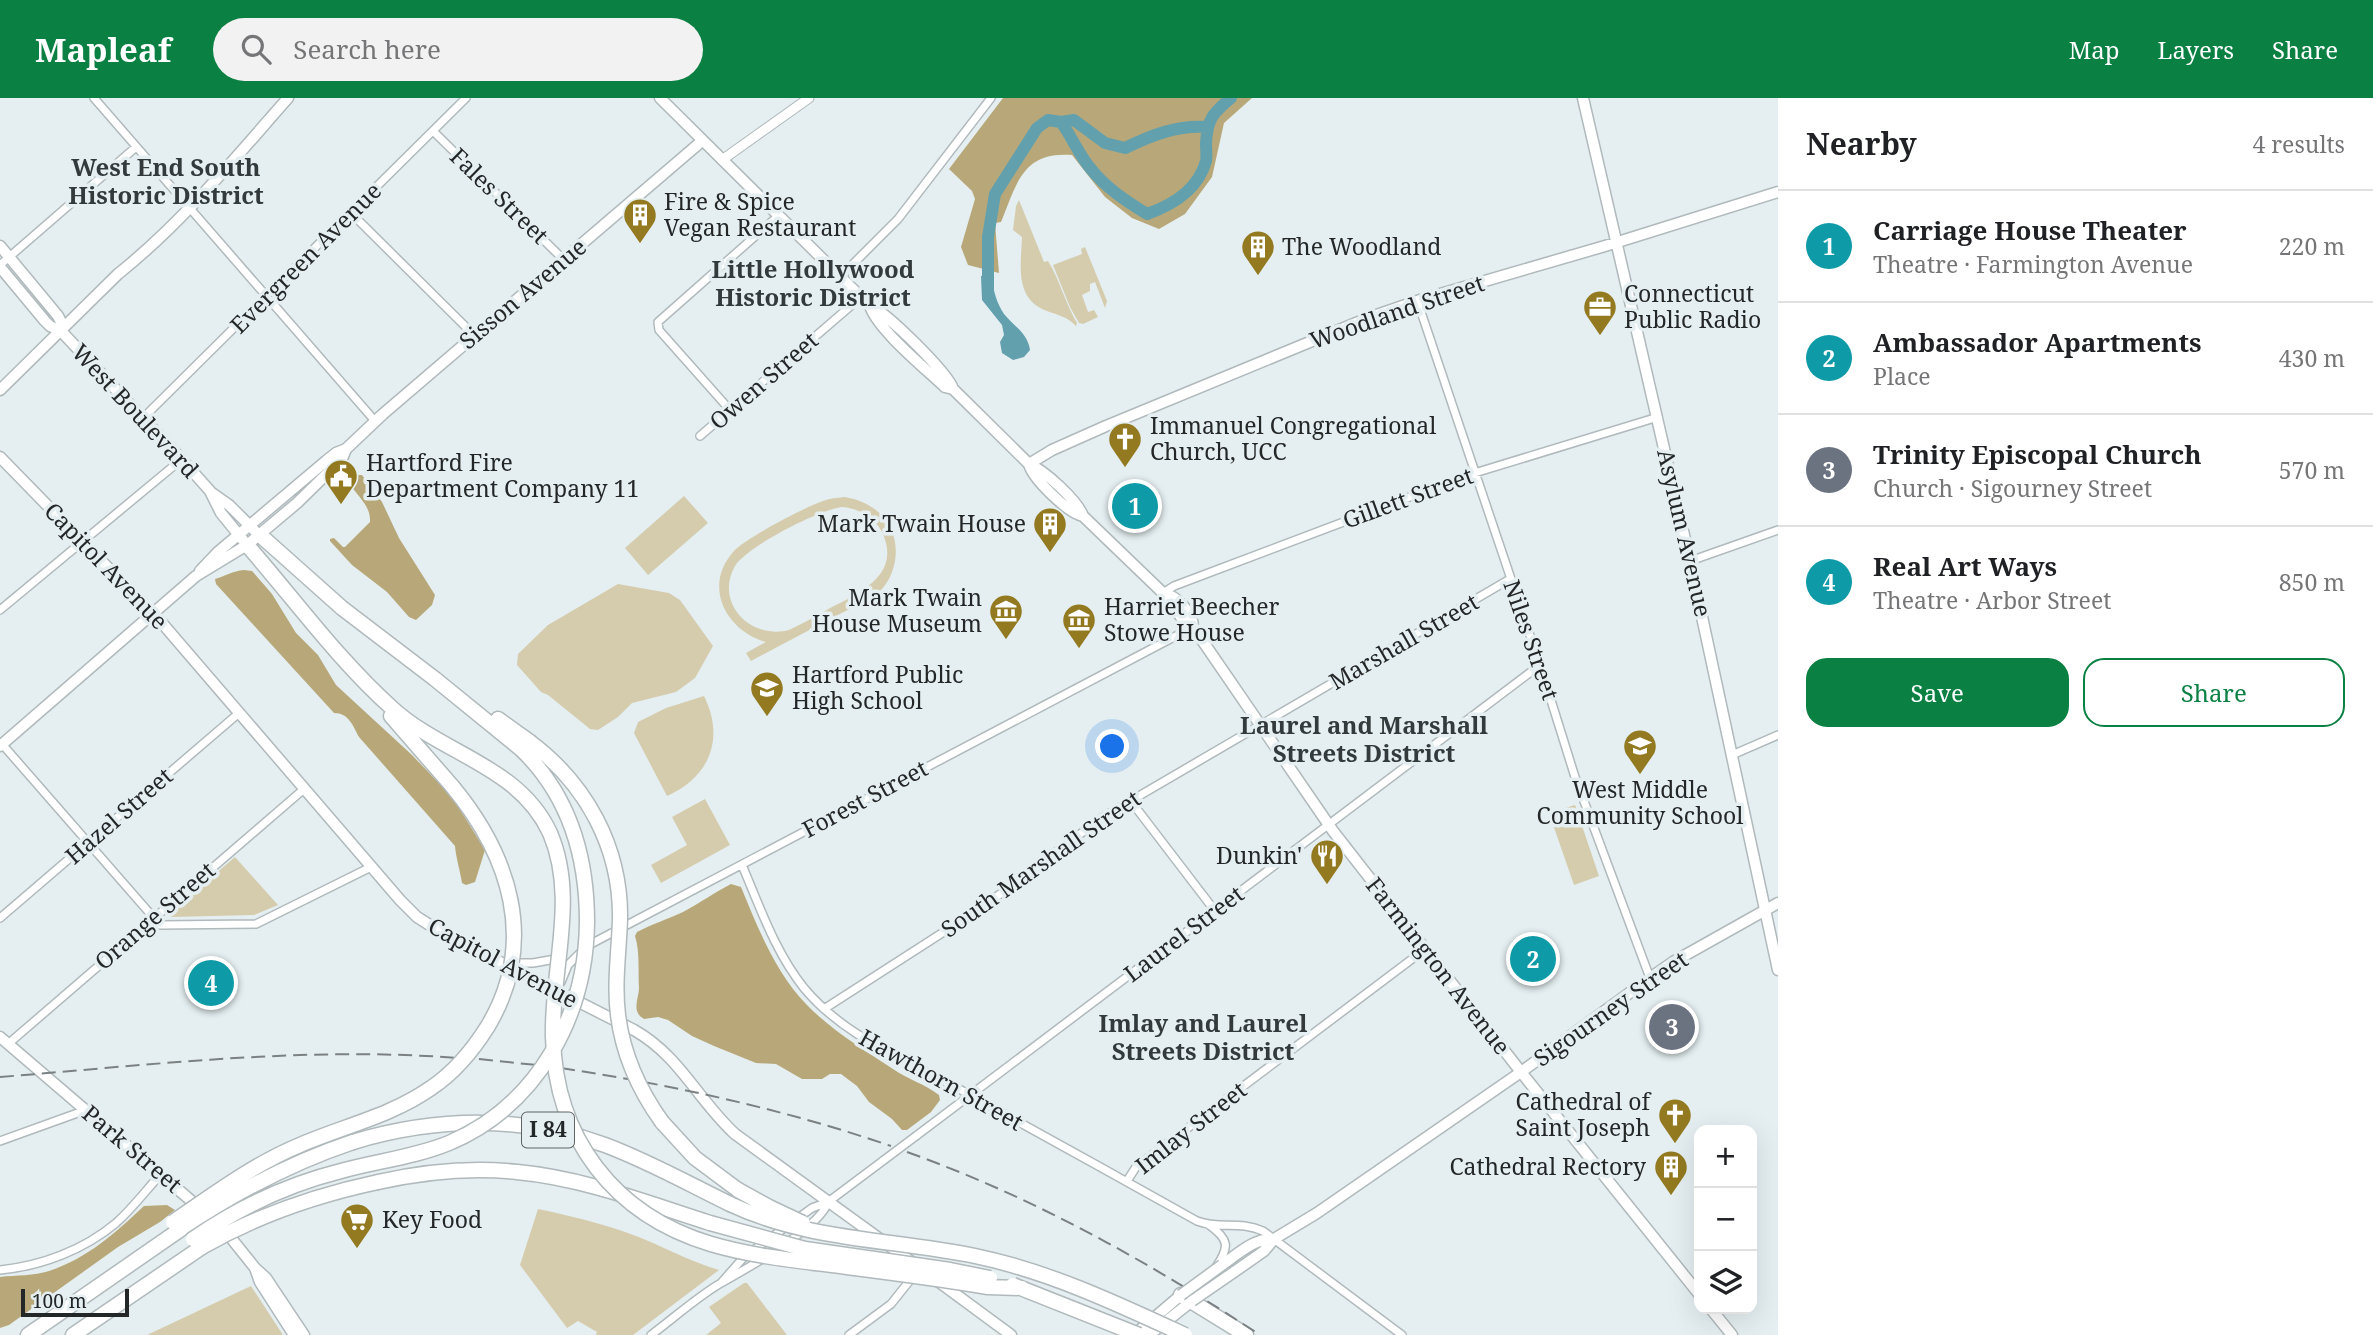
<!DOCTYPE html>
<meta charset="utf-8">
<style>
body{margin:0;font-family:"Noto Serif",serif;background:#f2f2f2;color:#202124}
.controls{position:absolute;right:21px;bottom:21px;display:grid;overflow:hidden;border-radius:14px;box-shadow:0 7px 28px #0002}
.controls button{width:63px;height:63px;display:grid;place-items:center;padding:0;border:0;border-bottom:2px solid #e0e0e0;background:#fff;color:#202124;font:35px sans-serif}
.scale{position:absolute;left:21px;bottom:18px;width:108px;box-sizing:border-box;padding-left:7px;border:4px solid #242728;border-top:0;font-size:19px;line-height:24px;white-space:nowrap;color:#242728;-webkit-text-stroke:5px #e5eff1;paint-order:stroke}
.you{position:absolute;left:1113px;top:649px;width:24px;height:24px;margin:-18px;border:5px solid #fff;border-radius:50%;background:#1a73e8;box-shadow:0 0 0 10px #1a73e833}
.badge{display:grid;place-items:center;width:46px;height:46px;border-radius:50%;background:#0b8043;color:#fff;font-size:23px;font-weight:700}
.pin{position:absolute;translate:-50% -50%;border:4px solid #fff;box-shadow:0 2px 7px #0006}
.list{margin:0;padding:0;list-style:none}
h2{display:flex;justify-content:space-between;align-items:center;height:91px;margin:0;padding:0 28px;font-size:30px}
h2 small{font-size:23px;font-weight:400;color:#757577}
.list li{display:grid;grid-template-columns:46px 1fr auto;gap:21px;align-items:center;box-sizing:border-box;height:112px;padding:0 28px;border-top:2px solid #e0e0e0}
.list b{display:block;font-size:26px;white-space:nowrap}
.list p{margin:0;font-size:23px;white-space:nowrap;color:#757577}
.list em{font-size:23px;font-style:normal;color:#757577}
.actions{display:flex;gap:14px;padding:21px 28px}
.actions a{flex:1;padding:16px 0;border:2px solid #0b8043;border-radius:21px;text-align:center;font-size:24px;color:#0b8043}
.actions .main{background:#0b8043;color:#fff}
.icon{flex:none;width:38px;height:38px;fill:none;stroke:currentColor;stroke-width:2;stroke-linecap:round;stroke-linejoin:round}
.map{position:relative;flex:none;width:1778px;height:1237px;overflow:hidden}
header{display:flex;align-items:center;gap:42px;box-sizing:border-box;height:98px;padding:0 35px;background:#0b8043;color:#fff}
header strong{font-size:33px}
nav{display:flex;gap:38px;margin-inline-start:auto;font-size:24px}
.search{width:490px;height:63px;background:#f2f2f2;display:flex;align-items:center;gap:18px;box-sizing:border-box;padding:0 24px;border-radius:38px;color:#757577;font-size:26px}
main{display:flex}
aside{flex:1;background:#fff}
.map>svg:first-child{display:block}
</style>
<header>
<strong>Mapleaf</strong>
<div class="search"><svg class="icon" aria-label="search" viewBox="0 0 24 24"><circle cx="10" cy="10" r="6"/><path d="M15 15l6 6"/></svg>Search here</div>
<nav><a>Map</a><a>Layers</a><a>Share</a></nav>
</header>
<main>
<div class="map">
<svg width="1778" height="1237" viewBox="0 0 1778 1237">
<rect width="100%" height="100%" fill="#e5eff1"/>
<!-- green -->
<path fill="#d5ccad" fill-rule="evenodd" d="M 1019,102 L 1044,164 L 1048,163 C 1060,182 1065,205 1077,225 L 1076,228 C 1068,219 1058,217 1047,213 C 1014,201 1021,167 1022,139 L 1013,132 L 1016,108 Z
M 1085,149 L 1107,203 L 1105,210 L 1095,184 L 1090,186 L 1090,193 L 1082,197 L 1088,214 L 1094,212 L 1098,219 L 1083,226 L 1079,225 L 1070,209 L 1053,167 L 1082,156 L 1081,151 Z
M 684,398 L 708,425 L 648,477 L 625,450 Z
M 844,399 C 864,402 882,412 891,431 C 900,450 896,475 882,491 C 870,503 851,510 836,518 C 808,533 779,548 751,563 L 746,555 L 766,544 C 726,533 702,488 734,453 C 746,440 805,409 823,403 C 830,400 837,400 844,399 ZM 843,409 C 860,411 874,419 882,434 C 902,476 861,494 832,509 C 818,517 804,525 789,532 C 751,542 714,505 735,468 C 746,449 822,410 843,409 Z
M 618,486 L 669,495 L 680,502 L 713,548 L 695,580 L 676,594 L 632,605 L 618,619 L 598,632 L 590,631 L 548,597 L 541,594 L 517,567 L 518,556 L 548,527 Z
M 704,598 C 725,640 710,679 667,698 L 634,635 L 638,624 L 666,610 Z
M 705,701 L 730,747 L 661,785 L 651,767 L 687,747 L 672,719 Z
M 1575,707 L 1599,778 L 1574,787 L 1549,715 Z
M 235,759 L 278,807 L 254,817 L 171,819 L 172,813 Z
M 538,1111 C 576,1119 617,1129 653,1145 C 675,1155 696,1165 719,1172 L 633,1237 L 596,1237 L 597,1234 L 578,1223 L 567,1230 L 520,1167 Z
M 744,1185 L 747,1185 L 787,1237 L 706,1237 L 721,1225 L 709,1209 Z
M 251,1188 L 283,1237 L 147,1237 Z"/>
<!-- forest -->
<path fill="#b8a879" d="M 1003,0 L 1252,0 L 1224,25 L 1212,79 L 1185,116 L 1159,131 L 1132,120 L 1105,99 L 1072,57 C 1022,53 1017,86 1001,124 L 995,125 L 999,175 L 968,167 L 961,149 L 975,101 L 972,93 L 949,71 Z
M 357,377 L 362,377 L 382,404 L 399,440 L 435,497 L 432,507 L 416,522 L 409,519 L 387,494 L 352,467 L 330,443 L 330,441 L 334,440 L 343,449 L 345,449 L 370,424 C 371,408 358,399 350,386 L 351,382 Z
M 244,472 L 252,473 L 272,496 L 296,535 L 318,557 L 336,587 L 412,657 L 453,700 L 485,752 L 475,784 L 466,787 L 462,785 C 460,772 456,760 455,748 L 359,639 C 353,628 349,615 334,615 L 216,486 L 215,481 C 226,478 232,473 244,472 Z
M 731,786 L 741,789 C 758,830 775,874 806,906 C 831,932 863,951 893,971 C 907,981 925,986 939,997 L 940,1002 L 931,1014 L 907,1032 L 902,1032 L 892,1021 L 869,1004 L 857,988 L 841,976 L 830,976 L 822,981 L 802,981 L 776,966 L 756,965 L 714,948 L 692,938 L 668,922 L 658,919 L 644,921 C 640,918 639,918 637,913 C 635,905 639,897 639,890 C 638,874 640,853 635,838 L 637,834 C 652,826 668,821 683,814 C 700,805 715,794 731,786 Z
M 167,1107 L 175,1112 L 160,1124 L 118,1149 L 9,1227 L 0,1230 L 0,1179 C 16,1177 34,1178 49,1173 C 88,1160 115,1135 144,1108 Z"/>
<!-- water -->
<path fill="#62a0ad" d="M 986,177 L 992,180 C 993,192 997,206 1004,216 C 1014,228 1028,236 1030,252 L 1024,259 L 1013,262 L 1002,255 L 1000,244 L 1004,237 L 1002,227 L 982,202 L 981,178 Z"/>
<g fill="none" stroke-linecap="round" stroke-linejoin="round">
<!-- river -->
<path stroke="#62a0ad" stroke-width="12" d="M 1061,24 L 1074,22 L 1105,45 L 1125,50 C 1152,37 1177,27 1207,29
M 988,192 L 988,139 L 995,96 L 1037,30 L 1048,22 L 1061,24 C 1072,39 1079,57 1091,71 C 1106,90 1126,103 1147,116 C 1173,107 1198,92 1206,63 C 1207,58 1206,51 1206,46 C 1207,21 1213,15 1231,0"/>
<!-- minor casing -->
<g stroke="#b0b9bb" stroke-width="10">
<path id="minor" d="M 94,0 L 375,323
M 434,34 L 564,162
M 351,115 L 475,238
M 0,167 L 136,49
M 840,179 L 898,121 L 991,0
M 1417,202 L 1540,567 L 1575,679 L 1650,880
M 730,312 L 659,232 L 658,224 L 778,118
M 144,319 L 466,0
M 700,338 L 861,199
M 1690,463 L 1778,432
M 1163,495 L 1174,488 L 1468,377 L 1658,319
M 0,512 L 182,361
M 2,646 L 160,827 L 256,826 L 371,769
M 1732,657 L 1778,637
M 1130,702 L 1215,813
M 742,767 C 760,809 775,854 804,890 C 843,937 898,958 950,986 C 1032,1031 1115,1077 1197,1123 C 1221,1132 1238,1122 1263,1133 L 1402,1237
M 0,820 L 239,615
M 511,865 L 533,865 L 561,860
M 561,884 L 568,867 L 587,848 L 1193,529
M 824,911 L 984,808 L 1103,719 L 1510,481
M 8,946 L 304,691
M 916,1038 L 1540,567
M 0,1043 L 86,1012
M 1127,1083 L 1136,1069 L 1424,852
M 1209,1127 C 1229,1141 1230,1149 1216,1169
M 0,1172 C 41,1168 84,1152 116,1125 C 133,1110 146,1092 161,1076
M 721,1185 L 744,1159 L 812,1110 L 828,1104 L 884,1062
M 651,1237 C 674,1220 697,1199 721,1185 C 746,1171 820,1130 828,1104
M 849,1237 L 891,1206 L 915,1176"/>
</g>
<!-- tertiary casing -->
<g stroke="#b0b9bb" stroke-width="11">
<path id="tertiary" d="M 722,62 L 809,0"/>
</g>
<!-- secondary casing -->
<g stroke="#b0b9bb" stroke-width="13">
<path id="secondary" d="M 1583,0 L 1690,463 L 1778,872
M 0,148 L 58,218 L 61,224 L 61,233
M 0,169 L 45,223 L 50,228 L 61,233 L 185,365 L 210,393 L 221,415 L 247,447
M 0,292 L 118,176 C 182,125 234,61 288,0
M 0,359 L 162,525 L 400,802 L 417,819 L 439,833 L 634,932 C 680,958 697,1001 735,1036 L 913,1165
M 1029,366 L 1052,352 L 1106,328 L 1368,220 L 1423,201 L 1605,148 L 1778,94
M 212,395 L 229,407 L 255,433
M 200,473 L 218,454 L 326,363 L 336,355 L 346,351
M 0,648 L 196,478 L 247,447 L 297,405 L 342,361 L 346,351 L 383,316 L 702,43
M 0,939 L 223,1130 L 255,1170 L 266,1180 L 304,1237
M 1222,1167 C 1238,1156 1254,1140 1274,1141
M 255,1170 L 260,1184 L 294,1237
M 1234,1174 L 1264,1153 L 1274,1141 L 1317,1115 L 1521,974 L 1650,880 L 1673,864 L 1778,805
M 935,1181 L 1011,1237
M 1134,1237 L 1181,1197
M 1149,1237 L 1192,1203"/>
</g>
<!-- primary casing -->
<g stroke="#b0b9bb" stroke-width="13">
<path id="primary" d="M 660,0 L 870,208 C 885,213 948,275 953,291 L 1029,366 C 1045,373 1077,402 1083,418 L 1163,495 L 1184,523 L 1193,529 L 1333,733 L 1521,974 L 1699,1196
M 870,208 C 878,232 925,270 945,289 L 953,291
M 1029,366 C 1033,381 1068,415 1083,418
M 1163,495 C 1177,498 1193,515 1193,529
M 1711,1211 L 1732,1237"/>
</g>
<!-- motorway casing -->
<g stroke="#b0b9bb" stroke-width="17">
<path id="motorway" d="M 260,437 L 342,510 L 435,581 L 521,651
M 247,447 C 295,502 339,563 393,611 C 444,657 519,668 550,735
M 391,618 L 452,688
M 498,621 L 530,644
M 662,1024 L 695,1060 L 738,1092
M 353,1044 C 436,1019 523,1017 605,1047 C 648,1063 689,1086 730,1106
M 378,1084 C 423,1074 471,1069 517,1074 C 583,1080 647,1105 710,1125
M 1181,1197 L 1246,1237
M 28,1237 L 181,1131
M 73,1237 L 202,1149"/>
</g>
<!-- minor -->
<use href="#minor" stroke="#fff" stroke-width="7"/>
<!-- tertiary -->
<use href="#tertiary" stroke="#fff" stroke-width="9"/>
<!-- secondary -->
<use href="#secondary" stroke="#fff" stroke-width="10"/>
<!-- primary -->
<use href="#primary" stroke="#fff" stroke-width="10"/>
<!-- motorway -->
<use href="#motorway" stroke="#fff" stroke-width="14"/>
<!-- rail -->
<path stroke="#7b8183" stroke-width="2" stroke-dasharray="14 7" stroke-linecap="butt" d="M 479,961 L 536,967
M 561,970 C 673,987 783,1011 891,1048
M 0,979 C 151,967 305,948 457,960
M 907,1054 C 1033,1099 1149,1164 1260,1237"/>
<!-- minor-bridge casing -->
<g stroke="#b0b9bb" stroke-width="10" stroke-linecap="butt">
<path id="minor-bridge" d="M 884,1062 L 916,1038"/>
</g>
<!-- secondary-bridge casing -->
<g stroke="#b0b9bb" stroke-width="13" stroke-linecap="butt">
<path id="secondary-bridge" d="M 1181,1197 L 1222,1167
M 1192,1203 L 1234,1174"/>
</g>
<!-- motorway-bridge casing -->
<g stroke="#b0b9bb" stroke-width="17" stroke-linecap="butt">
<path id="motorway-bridge" d="M 530,644 C 586,686 621,749 620,821 C 619,853 614,885 618,917 C 623,957 639,992 662,1024
M 550,735 C 578,800 551,871 553,939 C 555,1040 614,1117 711,1146 C 755,1159 801,1163 847,1169 C 894,1175 941,1181 988,1189 L 1022,1190
M 738,1092 L 769,1109 L 803,1125
M 730,1106 C 808,1143 893,1141 975,1158 C 1048,1173 1118,1206 1185,1237
M 173,1124 C 214,1096 254,1066 300,1047 C 344,1028 391,1018 431,990 C 455,974 473,952 488,928 C 538,844 510,758 452,688
M 710,1125 L 805,1151 L 950,1172 L 990,1180
M 183,1129 C 236,1094 293,1064 353,1044
M 193,1141 C 238,1110 289,1086 341,1073 C 377,1063 415,1059 449,1045 C 538,1007 586,918 587,824 C 587,759 569,697 521,651
M 202,1149 C 256,1118 317,1097 378,1084
M 1013,1187 L 1139,1237"/>
</g>
<!-- minor-bridge -->
<use href="#minor-bridge" stroke="#fff" stroke-width="7"/>
<!-- secondary-bridge -->
<use href="#secondary-bridge" stroke="#fff" stroke-width="10"/>
<!-- motorway-bridge -->
<use href="#motorway-bridge" stroke="#fff" stroke-width="14"/>
</g>
<!-- icons -->
<defs>
<g id="building-pin" transform="scale(1.75)"><path d="M0 17L-7.5 6A9.5 9.5 0 1 1 7.5 6Z" fill="#937a20" stroke="#e5eff1"/><path d="M-4-6H4V6H1V3H-1V6H-4ZM-2.5-4.3h1.7v1.8h-1.7ZM.8-4.3h1.7v1.8H.8ZM-2.5-1h1.7V.8h-1.7ZM.8-1h1.7V.8H.8Z" fill="#fff"/></g>
<g id="office-pin" transform="scale(1.75)"><path d="M0 17L-7.5 6A9.5 9.5 0 1 1 7.5 6Z" fill="#937a20" stroke="#e5eff1"/><path d="M-6-3h4V-5.5h4V-3h4V5H-6ZM-1-4.5V-3h2v-1.5ZM-6 0V1H6V0Z" fill="#fff"/></g>
<g id="church-pin" transform="scale(1.75)"><path d="M0 17L-7.5 6A9.5 9.5 0 1 1 7.5 6Z" fill="#937a20" stroke="#e5eff1"/><path d="M-1.2-6h2.4v3.5h3.3v2.4h-3.3V6h-2.4V-.1h-3.3v-2.4h3.3Z" fill="#fff"/></g>
<g id="civic-pin" transform="scale(1.75)"><path d="M0 17L-7.5 6A9.5 9.5 0 1 1 7.5 6Z" fill="#937a20" stroke="#e5eff1"/><path d="M-.6-6.5H3V-4.5H.6V-3L4-1V1h2V6H-6V1h2V-1L-.6-3ZM-1.2 2.5V6h2.4V2.5Z" fill="#fff"/></g>
<g id="museum-pin" transform="scale(1.75)"><path d="M0 17L-7.5 6A9.5 9.5 0 1 1 7.5 6Z" fill="#937a20" stroke="#e5eff1"/><path d="M0-6L6-3V-2H-6V-3ZM-5-1h2V3h-2ZM-1-1h2V3h-2ZM3-1h2V3H3ZM-6 4H6V6H-6Z" fill="#fff"/></g>
<g id="school-pin" transform="scale(1.75)"><path d="M0 17L-7.5 6A9.5 9.5 0 1 1 7.5 6Z" fill="#937a20" stroke="#e5eff1"/><path d="M0-5L7-2L0 1L-7-2ZM-4 1L0 2.5L4 1V4Q0 6-4 4Z" fill="#fff"/></g>
<g id="restaurant-pin" transform="scale(1.75)"><path d="M0 17L-7.5 6A9.5 9.5 0 1 1 7.5 6Z" fill="#937a20" stroke="#e5eff1"/><path d="M-5-6h1v4h1v-4h1v4h1v-4h1v5L-1.5 .5V6h-2V.5L-5-1ZM5-6V6H3V1.5H1.5Q1.5-4 5-6Z" fill="#fff"/></g>
<g id="supermarket-pin" transform="scale(1.75)"><path d="M0 17L-7.5 6A9.5 9.5 0 1 1 7.5 6Z" fill="#937a20" stroke="#e5eff1"/><path d="M-6-5.5h2.5l.6 2H6L4.5 2H-2.5L-4.4-4H-6ZM-1.5 3.2a1.3 1.3 0 1 0 .1 0ZM3 3.2a1.3 1.3 0 1 0 .1 0Z" fill="#fff"/></g>
</defs>
<g fill-rule="evenodd">
<use href="#building-pin" x="640" y="117"/>
<use href="#building-pin" x="1258" y="149"/>
<use href="#office-pin" x="1600" y="209"/>
<use href="#church-pin" x="1125" y="341"/>
<use href="#civic-pin" x="341" y="378"/>
<use href="#building-pin" x="1050" y="426"/>
<use href="#museum-pin" x="1006" y="513"/>
<use href="#museum-pin" x="1079" y="522"/>
<use href="#school-pin" x="767" y="590"/>
<use href="#school-pin" x="1640" y="648"/>
<use href="#restaurant-pin" x="1327" y="758"/>
<use href="#church-pin" x="1675" y="1017"/>
<use href="#building-pin" x="1671" y="1069"/>
<use href="#supermarket-pin" x="357" y="1122"/>
</g>
<g text-anchor="middle" stroke-width="7" stroke-linejoin="round" paint-order="stroke">
<!-- shield labels -->
<rect fill="#e5eff1" stroke="#5e6364" stroke-width="2" x="522" y="1014.5" width="52" height="35" rx="5"/>
<g font-size="21" font-weight="bold" fill="#242728">
<text x="548" y="1039">I 84</text>
</g>
<!-- street labels -->
<g font-size="23" fill="#242728" stroke="#e5eff1">
<text transform="translate(499 98) rotate(44)" y="8">Fales Street</text>
<text transform="translate(306 160) rotate(-45)" y="8">Evergreen Avenue</text>
<text transform="translate(523 196) rotate(-40)" y="8">Sisson Avenue</text>
<text transform="translate(1397 214) rotate(-19)" y="8">Woodland Street</text>
<text transform="translate(764 283) rotate(-41)" y="8">Owen Street</text>
<text transform="translate(135 313) rotate(47)" y="8">West Boulevard</text>
<text transform="translate(1408 400) rotate(-20)" y="8">Gillett Street</text>
<text transform="translate(1684 435) rotate(77)" y="8">Asylum Avenue</text>
<text transform="translate(106 468) rotate(46)" y="8">Capitol Avenue</text>
<text transform="translate(1531 542) rotate(71)" y="8">Niles Street</text>
<text transform="translate(1404 544) rotate(-30)" y="8">Marshall Street</text>
<text transform="translate(865 701) rotate(-28)" y="8">Forest Street</text>
<text transform="translate(119 718) rotate(-41)" y="8">Hazel Street</text>
<text transform="translate(1041 766) rotate(-35)" y="8">South Marshall Street</text>
<text transform="translate(155 818) rotate(-41)" y="8">Orange Street</text>
<text transform="translate(1184 836) rotate(-37)" y="8">Laurel Street</text>
<text transform="translate(503 865) rotate(28)" y="8">Capitol Avenue</text>
<text transform="translate(1438 868) rotate(52)" y="8">Farmington Avenue</text>
<text transform="translate(1611 911) rotate(-35)" y="8">Sigourney Street</text>
<text transform="translate(941 982) rotate(29)" y="8">Hawthorn Street</text>
<text transform="translate(1191 1030) rotate(-38)" y="8">Imlay Street</text>
<text transform="translate(132 1051) rotate(40)" y="8">Park Street</text>
</g>
<!-- poi labels -->
<g font-size="23" fill="#242728" stroke="#e5eff1" text-anchor="start">
<text x="664" y="112">Fire &amp; Spice<tspan x="664" dy="26">Vegan Restaurant</tspan></text>
<text x="1282" y="157">The Woodland</text>
<text x="1624" y="204">Connecticut<tspan x="1624" dy="26">Public Radio</tspan></text>
<text x="1150" y="336">Immanuel Congregational<tspan x="1150" dy="26">Church, UCC</tspan></text>
<text x="366" y="373">Hartford Fire<tspan x="366" dy="26">Department Company 11</tspan></text>
<text x="1026" y="434" text-anchor="end">Mark Twain House</text>
<text x="982" y="508" text-anchor="end">Mark Twain<tspan x="982" dy="26">House Museum</tspan></text>
<text x="1104" y="517">Harriet Beecher<tspan x="1104" dy="26">Stowe House</tspan></text>
<text x="792" y="585">Hartford Public<tspan x="792" dy="26">High School</tspan></text>
<text x="1640" y="700" text-anchor="middle">West Middle<tspan x="1640" dy="26">Community School</tspan></text>
<text x="1302" y="766" text-anchor="end">Dunkin'</text>
<text x="1650" y="1012" text-anchor="end">Cathedral of<tspan x="1650" dy="26">Saint Joseph</tspan></text>
<text x="1646" y="1077" text-anchor="end">Cathedral Rectory</text>
<text x="382" y="1130">Key Food</text>
</g>
<!-- neighbourhood labels -->
<g font-size="24" font-weight="bold" fill="#333a3c" stroke="#e5eff1">
<text x="166" y="78">West End South<tspan x="166" dy="28">Historic District</tspan></text>
<text x="813" y="180">Little Hollywood<tspan x="813" dy="28">Historic District</tspan></text>
<text x="1364" y="636">Laurel and Marshall<tspan x="1364" dy="28">Streets District</tspan></text>
<text x="1203" y="934">Imlay and Laurel<tspan x="1203" dy="28">Streets District</tspan></text>
</g>
</g>
</svg>
<div class="controls">
<button>+</button>
<button>−</button>
<button><svg class="icon" aria-label="layers" viewBox="0 0 24 24"><path d="M12 4l9 5-9 5-9-5zM3 14l9 5 9-5"/></svg></button>
</div>
<div class="scale">100 m</div>
<div class="you"></div>
<div class="pin badge" style="left:1135px;top:408px;background:#0f9aa8">1</div>
<div class="pin badge" style="left:1533px;top:861px;background:#0f9aa8">2</div>
<div class="pin badge" style="left:1672px;top:929px;background:#6b7280">3</div>
<div class="pin badge" style="left:211px;top:885px;background:#0f9aa8">4</div>
</div>
<aside>
<h2>Nearby<small>4 results</small></h2>
<ul class="list">
<li><span class="badge" style="background:#0f9aa8">1</span><div><b>Carriage House Theater</b><p>Theatre · Farmington Avenue</p></div><em>220 m</em></li>
<li><span class="badge" style="background:#0f9aa8">2</span><div><b>Ambassador Apartments</b><p>Place</p></div><em>430 m</em></li>
<li><span class="badge" style="background:#6b7280">3</span><div><b>Trinity Episcopal Church</b><p>Church · Sigourney Street</p></div><em>570 m</em></li>
<li><span class="badge" style="background:#0f9aa8">4</span><div><b>Real Art Ways</b><p>Theatre · Arbor Street</p></div><em>850 m</em></li>
</ul>
<div class="actions"><a class="main">Save</a><a>Share</a></div>
</aside>
</main>
